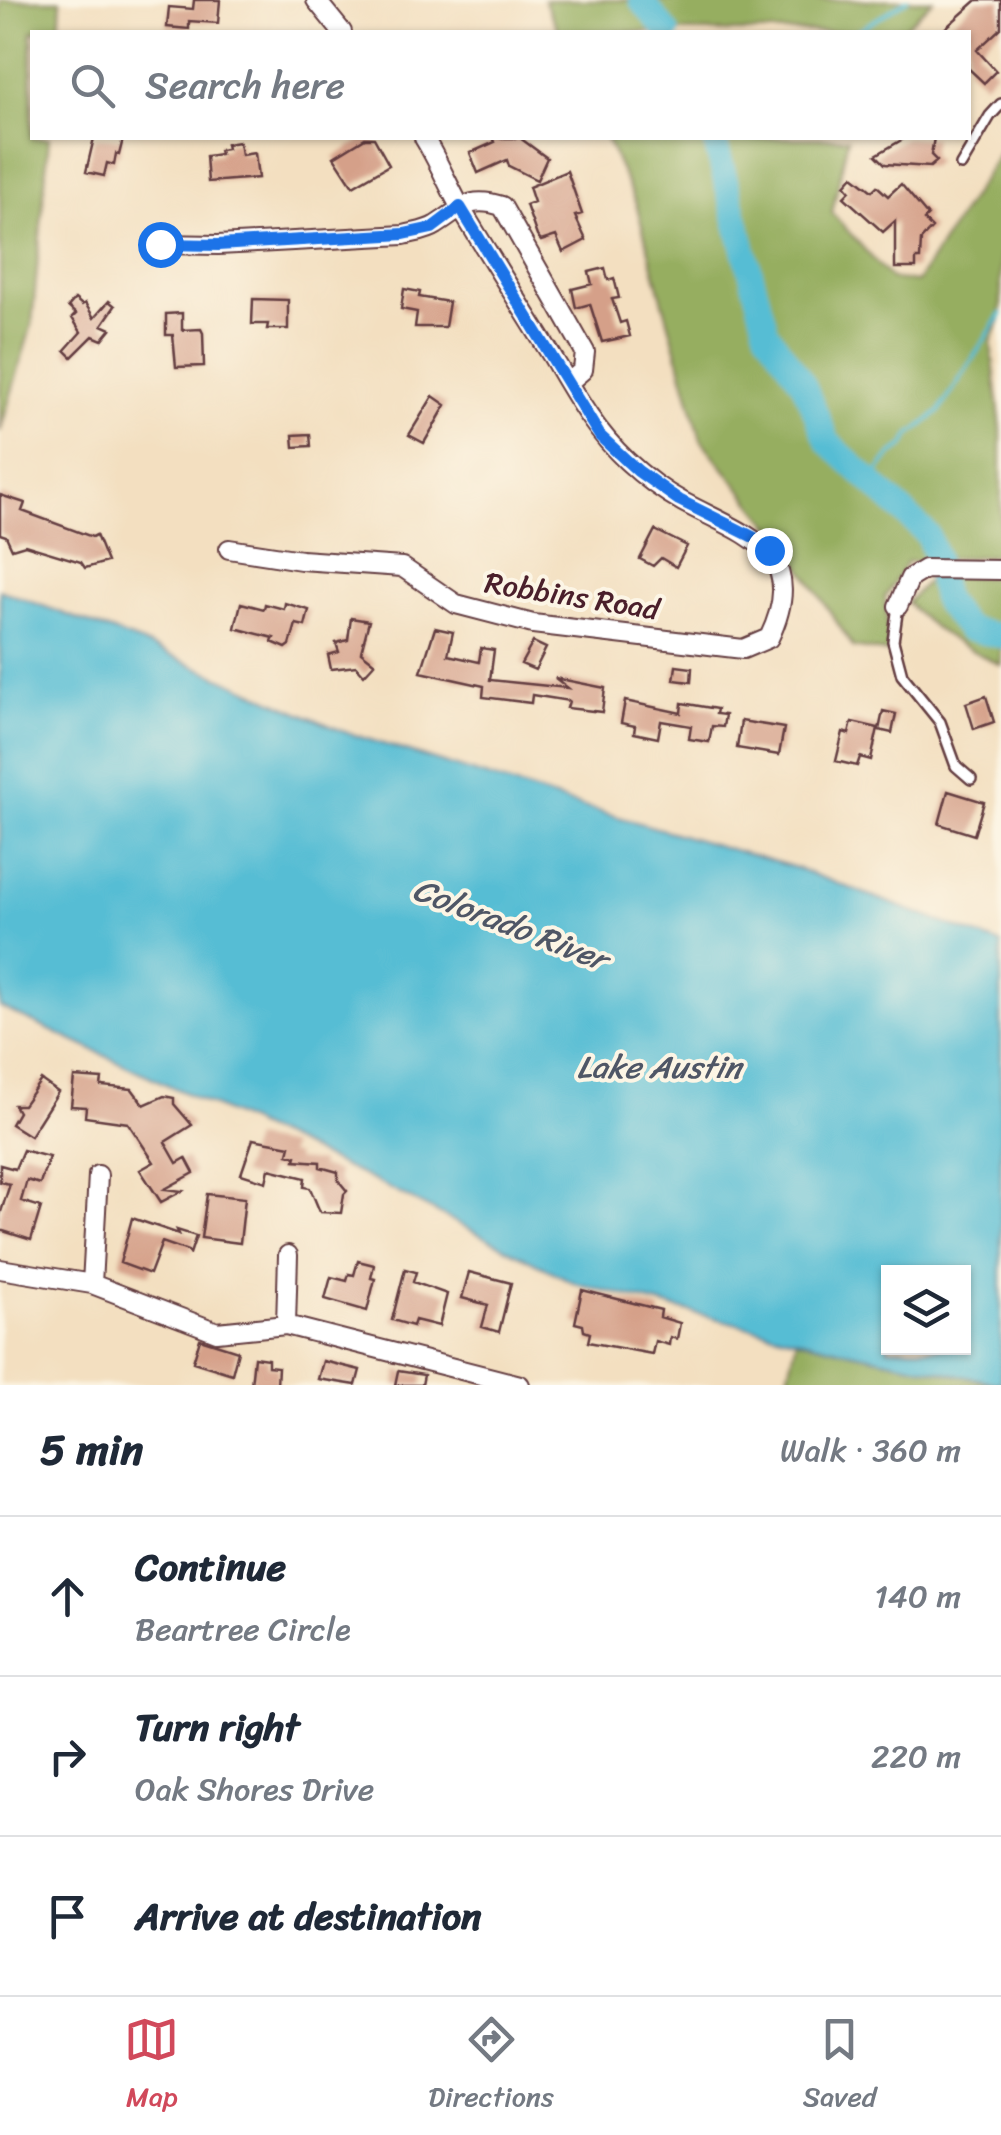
<!DOCTYPE html>
<meta charset="utf-8">
<style>
body{margin:0;font-family:Sriracha,sans-serif;background:#f6f6f7;color:#1f2937}
.controls{position:absolute;right:30px;bottom:30px;display:grid;overflow:hidden;border-radius:0px;box-shadow:0 2px 8px #0004}
.controls button{width:90px;height:90px;display:grid;place-items:center;padding:0;border:0;border-bottom:2px solid #e0e1e3;background:#fff;color:#1f2937;font:50px sans-serif}
.stop{position:absolute;width:30px;height:30px;margin:-22px;border:8px solid #1a73e8;border-radius:50%;background:#fff}
.stop.end{background:#1a73e8;border-color:#fff;box-shadow:0 2px 10px #0008}
.list{margin:0;padding:0;list-style:none}
h2{display:flex;justify-content:space-between;align-items:center;height:130px;margin:0;padding:0 40px;font-size:42px}
h2 small{font-size:32px;font-weight:400;color:#747a83}
.list li{display:grid;grid-template-columns:65px 1fr auto;gap:30px;align-items:center;box-sizing:border-box;height:160px;padding:0 40px;border-top:2px solid #e0e1e3}
.list b{display:block;font-size:38px;white-space:nowrap}
.list p{margin:0;font-size:32px;white-space:nowrap;color:#747a83}
.list em{font-size:32px;font-style:normal;color:#747a83}
.icon{flex:none;width:55px;height:55px;fill:none;stroke:currentColor;stroke-width:2;stroke-linecap:round;stroke-linejoin:round}
.map{position:relative;flex:none;width:1001px;height:1385px;overflow:hidden}
.search{position:absolute;background:#fff;box-shadow:0 2px 8px #0004;left:30px;right:30px;top:30px;height:110px;display:flex;align-items:center;gap:25px;box-sizing:border-box;padding:0 35px;border-radius:0px;color:#747a83;font-size:38px}
.sheet{height:610px;background:#fff}
nav{display:flex;justify-content:space-around;align-items:center;box-sizing:border-box;height:140px;border-top:2px solid #e0e1e3;background:#fff;font-size:28px;color:#747a83}
nav a{display:grid;justify-items:center;gap:5px}
nav .on{color:#d1495b}
.map>svg:first-child{display:block}
</style>
<div class="map">
<svg width="1001" height="1385" viewBox="0 0 1001 1385">
<rect width="100%" height="100%" fill="#fcf5e5"/>
<filter id="ink" filterUnits="userSpaceOnUse"><feTurbulence type="fractalNoise" baseFrequency=".01" numOctaves="2"/><feDisplacementMap in="SourceGraphic" scale="20" xChannelSelector="R" yChannelSelector="G"/><feConvolveMatrix kernelMatrix="1 2 1 2 8 2 1 2 1" color-interpolation-filters="sRGB"/></filter>
<filter id="wash" filterUnits="userSpaceOnUse"><feTurbulence type="fractalNoise" baseFrequency=".0048" numOctaves="4" result="noise"/><feDisplacementMap in="SourceGraphic" scale="40" xChannelSelector="R" yChannelSelector="G"/><feGaussianBlur stdDeviation="2.25" result="paint"/><feColorMatrix in="noise" values="0 0 0 0 0 0 0 0 0 0 0 0 0 0 0 0 0 1.4 0 .05"/><feComposite in="paint" operator="in"/></filter>
<g filter="url(#wash)">
<rect width="100%" height="100%" fill="#f3dfc0"/>
<!-- forest -->
<path fill="#96ae60" stroke="#706646" stroke-width="2.5" d="M 0,0 L 60,0 L 61,3 L 59,32 L 32,32 L 32,138 L 49,138 L 32,324 L 0,432 Z
M 544,0 L 933,0 L 900,32 L 559,32 Z
M 606,138 L 848,138 L 832,213 L 891,279 L 917,282 L 1001,150 L 1001,317 L 991,342 L 1001,431 L 1001,555 L 907,562 L 885,597 L 890,653 L 853,647 L 788,547 L 701,440 L 636,204 Z
M 934,574 L 1001,578 L 1001,665 C 969,650 930,631 907,602 Z
M 797,1339 L 1001,1385 L 786,1385 Z"/>
<!-- water -->
<path fill="#57bdd4" stroke="#506e80" stroke-width="2.5" fill-rule="evenodd" d="M 0,590 L 140,642 L 342,731 L 580,806 L 793,867 L 1001,944 L 1001,1384 L 846,1351 L 575,1283 L 375,1181 L 0,1007 ZM 888,1272 L 964,1272 L 964,1348 L 888,1348 Z"/>
<g fill="none" stroke-linecap="round" stroke-linejoin="round">
<!-- stream -->
<path stroke="#57bdd4" stroke-width="4" d="M 856,32 L 907,0
M 870,481 L 891,455 L 905,445 L 910,435 L 939,412 L 1001,314"/>
<!-- river -->
<path stroke="#57bdd4" stroke-width="25" d="M 641,0 L 667,32
M 714,138 L 767,332 L 803,383 L 828,442 L 927,534 L 936,557
M 939,576 L 944,601 L 967,629 L 1001,636"/>
</g>
<g id="blocks">
<!-- building -->
<path fill="#d5a089" d="M 194,0 L 220,0 L 218,23 L 189,21 L 189,29 L 167,27 L 169,7 L 193,9 Z
M 977,0 L 1001,0 L 1001,28 L 977,50 L 996,71 L 984,83 L 968,68 L 968,32 L 941,32 Z
M 94,138 L 123,139 L 119,155 L 116,154 L 114,165 L 107,163 L 104,176 L 86,172 Z
M 365,138 L 374,138 L 389,165 L 353,186 L 334,157 Z
M 493,138 L 520,138 L 547,158 L 537,180 L 509,166 L 507,160 L 478,173 L 470,153 L 495,142 Z
M 905,138 L 934,138 L 931,155 L 937,161 L 930,167 L 885,164 L 876,155 Z
M 239,142 L 241,155 L 255,153 L 258,178 L 208,182 L 206,156 L 220,154 L 219,150 L 227,149 L 226,144 Z
M 567,171 L 582,214 L 575,216 L 586,240 L 563,252 L 556,236 L 541,241 L 537,236 L 526,205 L 534,202 L 529,187 Z
M 853,176 L 872,191 L 877,186 L 888,196 L 901,184 L 928,216 L 924,220 L 932,228 L 921,240 L 920,259 L 916,259 L 916,268 L 895,268 L 895,221 L 883,232 L 844,197 L 850,191 L 845,185 Z
M 605,268 L 608,280 L 614,278 L 619,298 L 612,299 L 620,323 L 626,321 L 630,336 L 602,342 L 590,304 L 576,308 L 572,289 L 592,284 L 589,272 Z
M 404,289 L 420,292 L 419,297 L 449,302 L 445,327 L 415,327 L 417,312 L 401,309 Z
M 75,299 L 82,305 L 85,303 L 94,318 L 109,301 L 115,306 L 102,325 L 111,329 L 102,340 L 93,336 L 72,357 L 65,350 L 81,332 L 72,318 L 76,314 L 68,307 Z
M 253,299 L 288,300 L 288,329 L 267,329 L 268,324 L 252,324 Z
M 182,313 L 182,330 L 201,329 L 203,333 L 204,366 L 176,367 L 173,335 L 166,335 L 166,314 Z
M 433,396 L 446,405 L 424,443 L 409,435 Z
M 310,434 L 311,446 L 294,447 L 293,435 Z
M 0,495 L 25,503 L 22,511 L 92,537 L 96,535 L 107,562 L 85,568 L 81,562 L 25,545 L 12,549 L 6,536 L 0,534 Z
M 655,530 L 687,546 L 676,567 L 661,558 L 653,566 L 640,559 Z
M 241,603 L 264,609 L 265,604 L 284,609 L 285,603 L 309,610 L 305,626 L 296,624 L 290,645 L 286,648 L 272,642 L 274,638 L 235,628 Z
M 351,618 L 369,621 L 361,652 L 375,663 L 364,675 L 356,666 L 331,669 L 328,655 L 339,652 L 336,643 L 348,640 Z
M 435,628 L 453,632 L 448,655 L 479,662 L 481,648 L 494,650 L 490,680 L 568,688 L 555,678 L 605,688 L 602,712 L 567,708 L 569,701 L 532,695 L 531,703 L 483,697 L 484,686 L 421,672 Z
M 533,642 L 546,648 L 535,670 L 521,664 Z
M 676,666 L 692,668 L 691,682 L 674,680 Z
M 986,696 L 994,722 L 974,729 L 966,703 Z
M 625,701 L 681,713 L 682,703 L 717,709 L 716,714 L 725,715 L 723,727 L 712,726 L 709,742 L 689,739 L 691,726 L 661,721 L 658,738 L 634,733 L 635,726 L 621,723 Z
M 883,711 L 896,714 L 892,733 L 879,730 Z
M 741,721 L 784,728 L 779,755 L 737,748 Z
M 852,722 L 878,728 L 871,760 L 860,757 L 857,766 L 836,761 L 843,732 L 849,734 Z
M 948,791 L 984,802 L 974,835 L 939,824 Z
M 74,1077 L 102,1079 L 101,1086 L 132,1089 L 144,1105 L 164,1096 L 174,1098 L 174,1104 L 192,1125 L 165,1142 L 177,1163 L 186,1158 L 194,1173 L 165,1189 L 182,1191 L 161,1202 L 140,1170 L 154,1162 L 128,1123 L 85,1117 L 86,1107 L 71,1106 Z
M 41,1080 L 58,1092 L 30,1136 L 11,1124 L 18,1112 L 14,1105 L 23,1105 Z
M 253,1139 L 290,1146 L 288,1154 L 296,1156 L 295,1160 L 320,1162 L 320,1167 L 338,1172 L 338,1180 L 347,1191 L 344,1194 L 341,1213 L 320,1212 L 310,1188 L 304,1187 L 305,1178 L 269,1169 L 266,1182 L 241,1174 Z
M 23,1150 L 49,1157 L 40,1184 L 27,1180 L 21,1201 L 41,1207 L 31,1240 L 0,1230 L 0,1215 L 10,1184 L 0,1182 L 0,1165 L 15,1169 Z
M 207,1194 L 245,1198 L 240,1243 L 201,1238 Z
M 132,1218 L 179,1234 L 177,1230 L 196,1236 L 190,1254 L 188,1251 L 162,1242 L 150,1274 L 120,1263 Z
M 358,1261 L 374,1265 L 371,1278 L 375,1279 L 367,1311 L 325,1299 L 331,1277 L 347,1281 L 349,1274 L 354,1275 Z
M 405,1269 L 416,1272 L 413,1282 L 447,1294 L 439,1326 L 415,1320 L 413,1326 L 392,1320 Z
M 469,1272 L 511,1283 L 499,1332 L 482,1327 L 488,1305 L 462,1298 Z
M 582,1290 L 661,1310 L 660,1317 L 680,1323 L 677,1339 L 670,1337 L 669,1345 L 655,1341 L 652,1354 L 588,1342 L 590,1333 L 584,1331 L 583,1325 L 575,1323 Z
M 200,1339 L 238,1351 L 232,1374 L 193,1362 Z
M 254,1357 L 268,1359 L 268,1366 L 278,1367 L 277,1385 L 251,1385 Z
M 323,1361 L 360,1370 L 356,1385 L 318,1379 Z
M 398,1371 L 424,1375 L 422,1385 L 395,1385 Z"/>
</g>
</g>
<g filter="url(#ink)">
<use href="#blocks" fill-opacity="0" stroke="#633c41" stroke-width="2.5"/>
<g fill="none" stroke-linecap="round" stroke-linejoin="round">
<!-- service casing -->
<g stroke="#633c41" stroke-width="14">
<path id="service" d="M 961,165 L 990,116 L 1001,104
M 898,606 L 893,641 L 902,675 L 940,722 L 956,766 L 971,779"/>
</g>
<!-- minor casing -->
<g stroke="#633c41" stroke-width="22">
<path id="minor" d="M 316,0 L 342,32
M 160,244 L 218,245 L 404,235 C 415,232 427,231 436,225 C 462,209 468,195 502,206 L 585,352 L 583,370 L 568,383
M 229,549 L 301,560 L 402,567 L 456,604 L 533,624 L 743,649 L 769,638 C 811,550 744,535 683,502 C 663,491 643,476 627,461 C 594,430 575,395 552,356 C 522,308 492,260 463,212 C 449,188 439,162 424,138
M 898,606 L 910,578 L 925,569 L 1001,570
M 0,1269 L 92,1284 L 217,1332 L 286,1325 L 520,1385
M 92,1284 L 98,1175
M 286,1325 L 288,1255"/>
</g>
<!-- service -->
<use href="#service" stroke="#fff" stroke-width="9"/>
<!-- minor -->
<use href="#minor" stroke="#fff" stroke-width="18"/>
</g>
</g>
<g fill="none" stroke-linecap="round" stroke-linejoin="round" filter="url(#ink)">
<!-- route -->
<path stroke="#1a73e8" stroke-width="12" d="M 160,244 L 218,245 L 404,234 L 432,228 L 460,207 L 600,436 L 638,471 L 679,500 L 755,538 L 769,550"/>
</g>
<g text-anchor="middle" stroke-width="8" stroke-linejoin="round" paint-order="stroke">
<!-- street labels -->
<g font-size="30" fill="#4a1f2b" stroke="#fcf5e5">
<text transform="translate(572 596) rotate(9)" y="10">Robbins Road</text>
</g>
<!-- water labels -->
<g font-size="32" font-style="italic" fill="#4f5666" stroke="#fcf5e5">
<text transform="translate(510 924) rotate(21)" y="11">Colorado River</text>
<text x="659" y="1078">Lake Austin</text>
</g>
</g>
</svg>
<div class="controls">
<button><svg class="icon" aria-label="layers" viewBox="0 0 24 24"><path d="M12 4l9 5-9 5-9-5zM3 14l9 5 9-5"/></svg></button>
</div>
<div class="stop" style="left:160px;top:244px"></div>
<div class="stop end" style="left:769px;top:550px"></div>
<div class="search"><svg class="icon" aria-label="search" viewBox="0 0 24 24"><circle cx="10" cy="10" r="6"/><path d="M15 15l6 6"/></svg>Search here</div>
</div>
<section class="sheet">
<h2>5 min<small>Walk · 360 m</small></h2>
<ul class="list">
<li><svg class="icon" aria-label="ahead" viewBox="0 0 24 24"><path d="M12 20V5M6 11l6-6 6 6"/></svg><div><b>Continue</b><p>Beartree Circle</p></div><em>140 m</em></li>
<li><svg class="icon" aria-label="right" viewBox="0 0 24 24"><path d="M7 20v-9h11M14 6l5 5-5 5"/></svg><div><b>Turn right</b><p>Oak Shores Drive</p></div><em>220 m</em></li>
<li><svg class="icon" aria-label="arrive" viewBox="0 0 24 24"><path d="M6 21V4h12l-3 4 3 4H6"/></svg><div><b>Arrive at destination</b></div></li>
</ul>
</section>
<nav>
<a class="on"><svg class="icon" aria-label="map" viewBox="0 0 24 24"><path d="M3 6l6-2 6 2 6-2v14l-6 2-6-2-6 2zM9 4v14M15 6v14"/></svg>Map</a>
<a><svg class="icon" aria-label="directions" viewBox="0 0 24 24"><path d="M12 3l9 9-9 9-9-9zM9 14v-3h6M13 9l2 2-2 2"/></svg>Directions</a>
<a><svg class="icon" aria-label="saved" viewBox="0 0 24 24"><path d="M7 4h10v16l-5-4-5 4z"/></svg>Saved</a>
</nav>
